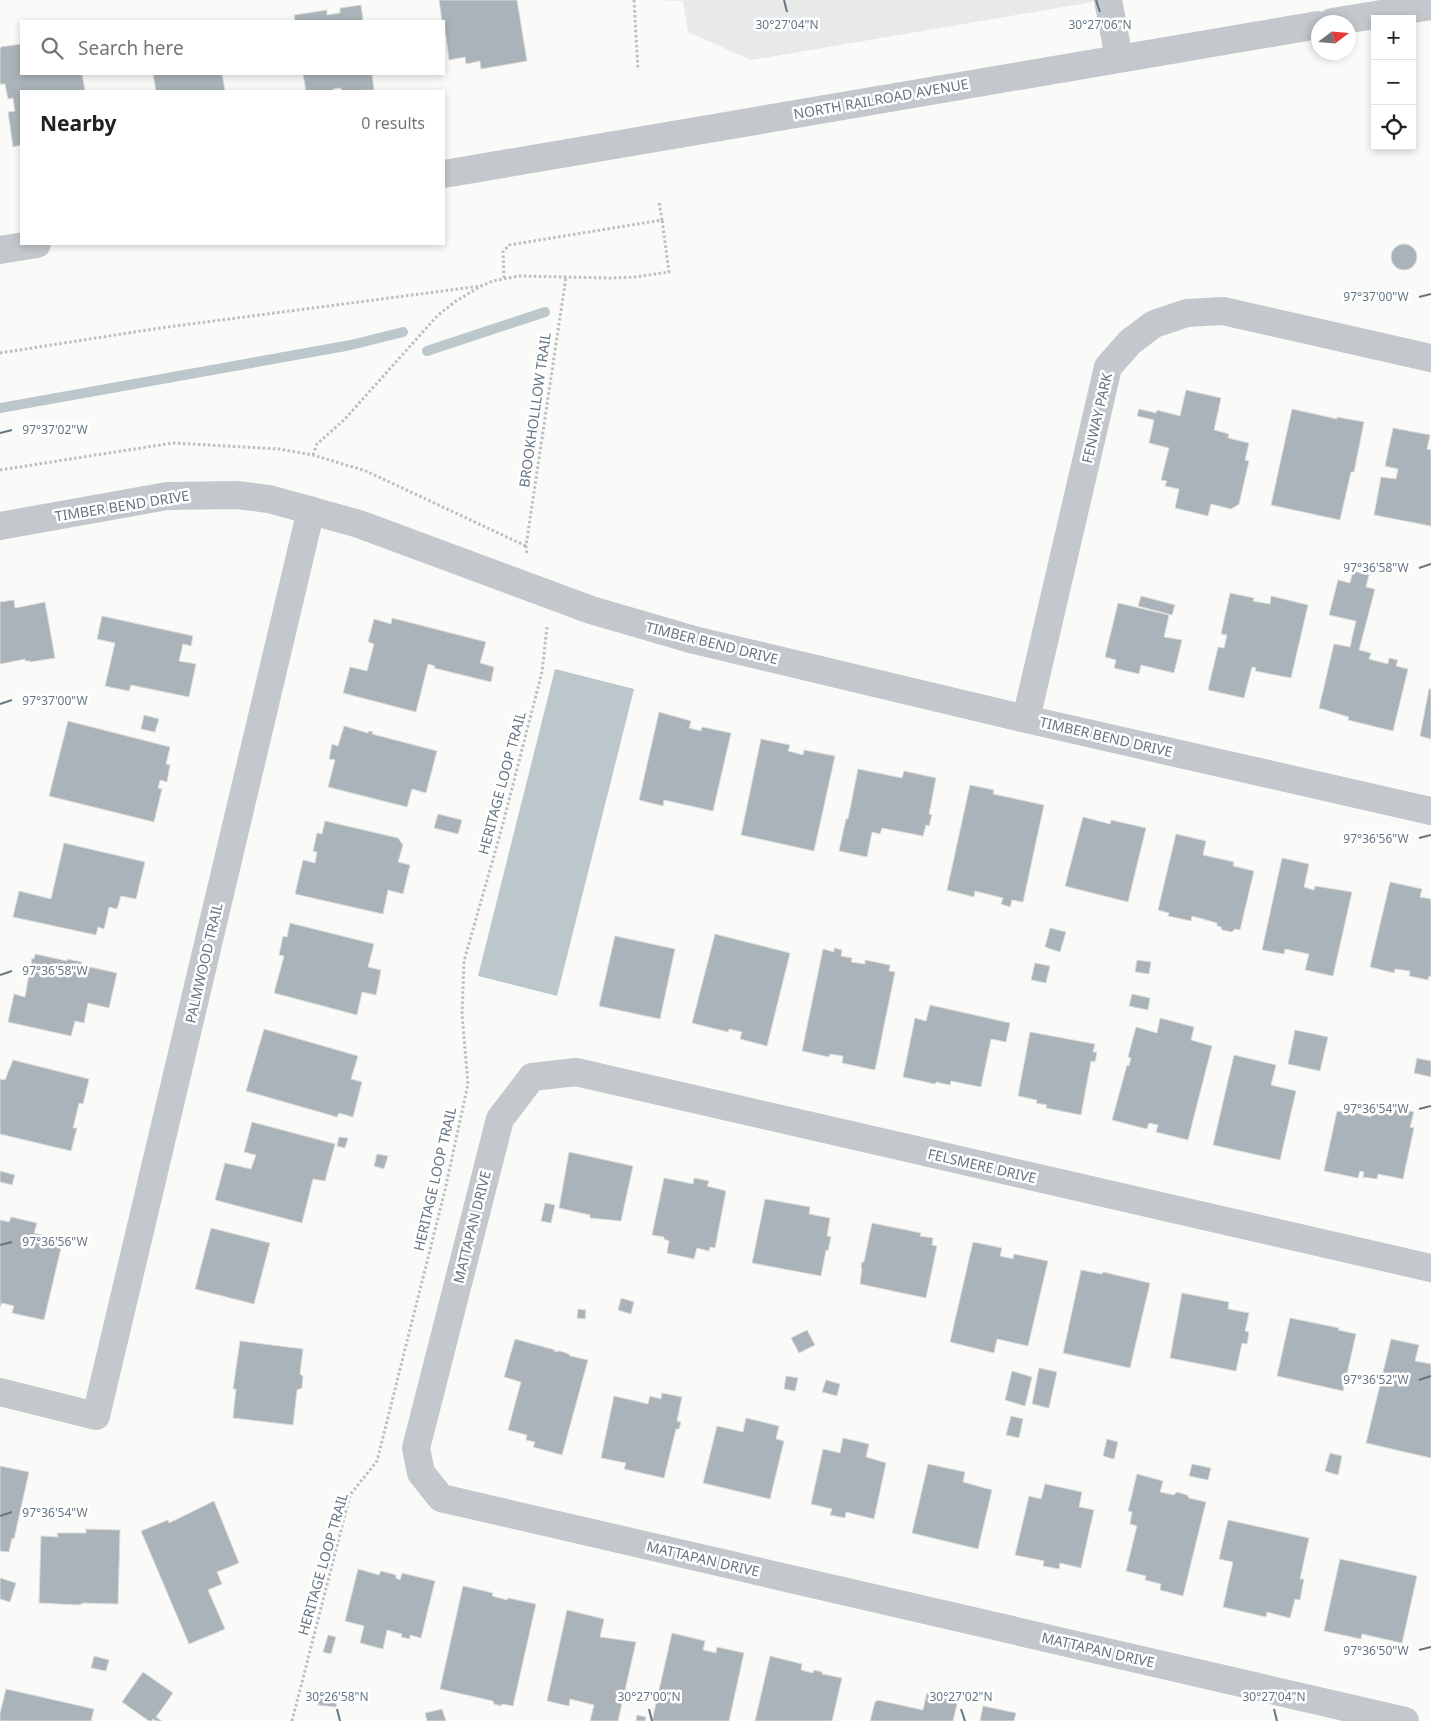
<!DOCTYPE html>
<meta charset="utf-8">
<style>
body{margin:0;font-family:"Noto Sans",sans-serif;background:#f6f6f6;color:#202124}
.controls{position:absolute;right:15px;top:15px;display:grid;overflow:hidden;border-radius:0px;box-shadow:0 2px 8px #0003}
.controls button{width:45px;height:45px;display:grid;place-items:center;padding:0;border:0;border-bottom:1px solid #e0e0e0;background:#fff;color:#202124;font:25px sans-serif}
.compass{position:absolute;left:1311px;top:15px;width:45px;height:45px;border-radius:50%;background:#fff;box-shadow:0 2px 8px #0003;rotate:74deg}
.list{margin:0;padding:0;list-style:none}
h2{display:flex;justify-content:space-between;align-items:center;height:65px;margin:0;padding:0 20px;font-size:21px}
h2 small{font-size:16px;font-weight:400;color:#757577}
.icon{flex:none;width:28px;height:28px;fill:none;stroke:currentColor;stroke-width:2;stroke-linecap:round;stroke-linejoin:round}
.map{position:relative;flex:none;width:1431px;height:1721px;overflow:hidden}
.search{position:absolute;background:#fff;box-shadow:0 2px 8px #0003;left:20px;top:20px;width:425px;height:55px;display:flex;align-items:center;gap:12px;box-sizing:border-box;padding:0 18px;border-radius:0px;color:#757577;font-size:19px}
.panel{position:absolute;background:#fff;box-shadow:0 2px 8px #0003;left:20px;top:90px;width:425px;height:155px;border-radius:0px}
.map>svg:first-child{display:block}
</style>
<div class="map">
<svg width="1431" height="1721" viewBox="0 0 1431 1721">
<rect width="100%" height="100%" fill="#fafaf8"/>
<!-- built -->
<path fill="#e8e9e9" d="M 654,0 L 1105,0 L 751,60 L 688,32 L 683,1 Z"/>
<!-- water -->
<path fill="#bbc7cb" d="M 555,669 L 634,689 L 557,996 L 478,976 Z"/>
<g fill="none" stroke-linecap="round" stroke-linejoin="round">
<!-- stream -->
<path stroke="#bbc7cb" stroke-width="10" d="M 427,351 L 545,312
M 0,408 L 351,345 L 403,332"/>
</g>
<!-- building -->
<path fill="#aab3b9" stroke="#dcdcda" d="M 439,0 L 517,0 L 527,61 L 481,69 L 480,61 L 466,64 L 465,57 L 449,60 L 444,21 L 442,21 Z
M 361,5 L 363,21 L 295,21 L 294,15 L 327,10 L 327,15 L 340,13 L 340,8 Z
M 21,44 L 21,74 L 82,74 L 85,91 L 21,91 L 21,145 L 13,147 L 8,112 L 15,111 L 13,98 L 8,99 L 5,84 L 0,84 L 0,49 L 1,47 Z
M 153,74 L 222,74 L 225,91 L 156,91 Z
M 303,74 L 372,74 L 374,90 L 341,91 L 341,88 L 333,89 L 334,91 L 306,91 Z
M1391 257a13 13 0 1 1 26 0a13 13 0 1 1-26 0Z
M 1186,390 L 1221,398 L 1214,430 L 1229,434 L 1228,438 L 1249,443 L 1245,460 L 1249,461 L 1239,504 L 1231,509 L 1211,504 L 1208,516 L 1175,508 L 1179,489 L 1165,486 L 1167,481 L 1161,480 L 1169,448 L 1149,443 L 1154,420 L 1137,416 L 1139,409 L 1156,413 L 1157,410 L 1180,416 Z
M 1292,409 L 1337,419 L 1337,417 L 1364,422 L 1354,472 L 1351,472 L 1340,520 L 1271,505 Z
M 1393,428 L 1430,435 L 1427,449 L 1431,450 L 1431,526 L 1374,515 L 1381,477 L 1396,479 L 1398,469 L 1385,466 Z
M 1353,571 L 1369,575 L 1366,587 L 1375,589 L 1359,650 L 1371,653 L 1369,659 L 1388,664 L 1389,658 L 1398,660 L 1396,666 L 1408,669 L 1393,731 L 1348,720 L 1349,717 L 1319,708 L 1334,644 L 1350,647 L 1356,621 L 1329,615 L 1338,580 L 1350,583 Z
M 1230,593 L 1254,598 L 1253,601 L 1270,604 L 1271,596 L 1308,605 L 1291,678 L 1255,671 L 1256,668 L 1252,667 L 1244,698 L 1208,690 L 1218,647 L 1224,648 L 1227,635 L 1221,634 Z
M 1141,596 L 1175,605 L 1172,615 L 1138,606 Z
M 14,600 L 15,608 L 45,602 L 55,658 L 30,662 L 30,661 L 25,661 L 25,659 L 0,664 L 0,602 Z
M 1118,603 L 1169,615 L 1164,637 L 1182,640 L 1174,673 L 1141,665 L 1139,674 L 1114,668 L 1116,660 L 1105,657 Z
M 102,616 L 193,636 L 191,646 L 183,644 L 179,661 L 196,664 L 189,697 L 131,685 L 129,691 L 105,686 L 115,643 L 97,639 Z
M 392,618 L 486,642 L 480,663 L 494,667 L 491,682 L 434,668 L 435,666 L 428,664 L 416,712 L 343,693 L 350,667 L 367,671 L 374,644 L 368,642 L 374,619 L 391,624 Z
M 1429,689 L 1431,689 L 1431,739 L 1420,736 Z
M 659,712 L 691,721 L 689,728 L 701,731 L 702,727 L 731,733 L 713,811 L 664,800 L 663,806 L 639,800 Z
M 144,715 L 159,719 L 155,732 L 141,729 Z
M 68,721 L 170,747 L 166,764 L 170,765 L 167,782 L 160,780 L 158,788 L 162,789 L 154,822 L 49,796 Z
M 344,726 L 368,733 L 369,731 L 373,732 L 372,734 L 437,751 L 426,793 L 412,789 L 407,807 L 328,787 L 335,760 L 329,759 L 332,744 L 338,746 Z
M 761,739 L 790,745 L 788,751 L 803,755 L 804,750 L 835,756 L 814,851 L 741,835 Z
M 858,769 L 902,778 L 904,771 L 936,778 L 929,814 L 932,815 L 929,826 L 926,825 L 923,836 L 882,828 L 880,834 L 872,832 L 867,857 L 839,851 L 846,819 L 848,819 Z
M 970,785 L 994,790 L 993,794 L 1044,805 L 1023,902 L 1012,900 L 1010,907 L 1001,904 L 1003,898 L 975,891 L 974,897 L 947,890 Z
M 438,814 L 462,820 L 458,834 L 434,828 Z
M 1083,817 L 1110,824 L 1111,820 L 1146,828 L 1128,902 L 1065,886 Z
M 325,821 L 398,838 L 403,845 L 398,862 L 410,865 L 403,894 L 388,890 L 383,914 L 295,894 L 303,860 L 315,863 L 317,852 L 313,851 L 317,833 L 322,834 Z
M 1176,834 L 1206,841 L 1203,855 L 1234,862 L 1233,866 L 1254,871 L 1240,930 L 1235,929 L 1232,932 L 1222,930 L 1221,927 L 1217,926 L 1217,923 L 1192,916 L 1191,921 L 1168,916 L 1169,913 L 1158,910 Z
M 64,843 L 145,862 L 136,899 L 121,896 L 117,909 L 109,907 L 104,929 L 98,927 L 96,935 L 13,917 L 19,891 L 51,899 Z
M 1282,858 L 1309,864 L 1304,887 L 1314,890 L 1315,886 L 1352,892 L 1333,976 L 1305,970 L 1309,954 L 1285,949 L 1284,954 L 1262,950 Z
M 1390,882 L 1422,889 L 1420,897 L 1431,899 L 1431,977 L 1429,976 L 1428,980 L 1409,976 L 1410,971 L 1395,969 L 1394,973 L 1370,967 Z
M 290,923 L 374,944 L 368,967 L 381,970 L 376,995 L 362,992 L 357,1015 L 274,993 L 284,956 L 279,955 L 283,936 L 287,937 Z
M 1050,928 L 1066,932 L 1060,952 L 1045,947 Z
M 715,934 L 790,953 L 767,1046 L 740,1039 L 742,1032 L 729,1029 L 728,1032 L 692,1023 Z
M 615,936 L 675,949 L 660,1019 L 599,1006 Z
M 834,948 L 842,950 L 841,956 L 852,958 L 851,962 L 865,964 L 865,960 L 890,965 L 889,971 L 895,972 L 875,1070 L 842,1063 L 843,1056 L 830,1054 L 829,1057 L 802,1051 L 823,949 L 834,952 Z
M 35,954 L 67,961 L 67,959 L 82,962 L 81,965 L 117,973 L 109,1008 L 88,1003 L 84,1023 L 75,1021 L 71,1036 L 8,1022 L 14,994 L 25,997 L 32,958 L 34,959 Z
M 1137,960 L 1151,962 L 1149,974 L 1135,972 Z
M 1035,963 L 1050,966 L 1046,983 L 1031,980 Z
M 1132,994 L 1150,998 L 1148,1010 L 1129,1006 Z
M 930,1005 L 1010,1023 L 1006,1042 L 991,1039 L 981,1087 L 951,1081 L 950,1085 L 936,1082 L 935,1084 L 903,1077 L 915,1018 L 926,1021 Z
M 1160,1018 L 1194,1027 L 1191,1040 L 1212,1046 L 1188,1140 L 1156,1132 L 1158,1125 L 1149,1123 L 1147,1129 L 1112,1120 L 1127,1065 L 1129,1066 L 1131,1058 L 1128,1057 L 1136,1027 L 1157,1033 Z
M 264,1029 L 358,1056 L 351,1079 L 362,1082 L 353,1117 L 339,1113 L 337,1117 L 246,1091 Z
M 1295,1030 L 1328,1037 L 1320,1071 L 1288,1064 Z
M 1030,1032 L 1095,1044 L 1093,1052 L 1097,1052 L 1095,1062 L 1091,1061 L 1081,1115 L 1046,1108 L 1047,1105 L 1036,1103 L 1037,1100 L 1018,1096 Z
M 1234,1055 L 1276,1065 L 1271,1085 L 1296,1091 L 1280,1160 L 1213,1145 Z
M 1417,1058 L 1431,1061 L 1431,1077 L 1414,1073 Z
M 13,1060 L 89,1079 L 83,1104 L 79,1103 L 73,1128 L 77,1128 L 71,1151 L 0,1134 L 0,1079 L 5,1080 Z
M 1374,1104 L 1414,1112 L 1410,1127 L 1414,1128 L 1403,1179 L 1378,1174 L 1377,1179 L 1363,1177 L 1364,1172 L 1360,1171 L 1358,1178 L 1324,1171 L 1337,1111 L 1348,1113 L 1349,1111 L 1371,1117 Z
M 252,1122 L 335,1144 L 325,1181 L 313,1179 L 302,1223 L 215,1200 L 225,1163 L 251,1169 L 256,1155 L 244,1152 Z
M 339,1137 L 348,1138 L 345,1148 L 337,1146 Z
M 569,1152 L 633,1166 L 621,1221 L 590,1218 L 590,1215 L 559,1208 Z
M 377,1154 L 388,1156 L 384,1169 L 374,1166 Z
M 0,1171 L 15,1175 L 12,1185 L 0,1182 Z
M 664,1178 L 693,1184 L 694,1178 L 709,1181 L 707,1186 L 726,1191 L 715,1248 L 710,1247 L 709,1251 L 697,1248 L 694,1259 L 667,1253 L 669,1241 L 664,1239 L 664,1237 L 652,1235 Z
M 765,1199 L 810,1207 L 809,1214 L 830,1218 L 827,1236 L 831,1237 L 828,1251 L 826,1250 L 821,1276 L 752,1263 Z
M 545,1203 L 555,1205 L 551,1223 L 541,1221 Z
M 11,1217 L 37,1223 L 34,1233 L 49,1237 L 48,1240 L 62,1244 L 44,1320 L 12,1313 L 14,1306 L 2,1303 L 0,1307 L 0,1220 L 9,1222 Z
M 872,1223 L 921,1233 L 920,1236 L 933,1238 L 932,1245 L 937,1246 L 926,1298 L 860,1284 L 862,1269 L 861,1268 L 862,1262 L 864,1262 Z
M 211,1228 L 270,1243 L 254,1304 L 195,1289 Z
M 973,1242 L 1002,1248 L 1000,1256 L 1013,1259 L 1014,1254 L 1048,1261 L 1028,1346 L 997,1339 L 994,1353 L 950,1342 Z
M 1081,1270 L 1102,1274 L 1103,1272 L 1150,1283 L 1130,1368 L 1063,1353 Z
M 1182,1293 L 1229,1302 L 1228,1309 L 1249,1313 L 1245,1331 L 1249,1332 L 1247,1344 L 1242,1343 L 1236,1371 L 1170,1358 Z
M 621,1298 L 634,1302 L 631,1314 L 618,1310 Z
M 578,1309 L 586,1310 L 585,1319 L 577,1318 Z
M 1290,1318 L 1339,1328 L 1338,1330 L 1356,1334 L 1343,1391 L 1277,1376 Z
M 807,1330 L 815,1345 L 799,1353 L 791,1338 Z
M 515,1339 L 555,1350 L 554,1352 L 560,1351 L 569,1354 L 570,1356 L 588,1360 L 562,1455 L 533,1447 L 535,1442 L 526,1440 L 527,1435 L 508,1430 L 521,1382 L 504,1377 Z
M 1391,1339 L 1419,1345 L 1415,1361 L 1431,1364 L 1431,1458 L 1366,1443 Z
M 240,1341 L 303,1349 L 300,1374 L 303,1376 L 302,1388 L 297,1390 L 293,1425 L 233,1418 L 236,1389 L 233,1389 Z
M 1039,1368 L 1057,1372 L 1049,1408 L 1032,1404 Z
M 1012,1371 L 1032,1377 L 1025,1406 L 1005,1400 Z
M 786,1376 L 798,1378 L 795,1391 L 784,1389 Z
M 826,1380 L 840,1384 L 837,1396 L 822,1392 Z
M 662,1393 L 682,1397 L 677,1421 L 681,1422 L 679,1429 L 676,1429 L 664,1478 L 624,1469 L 626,1463 L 601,1458 L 614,1396 L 648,1404 L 650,1396 L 661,1399 Z
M 1011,1416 L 1023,1419 L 1019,1438 L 1006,1435 Z
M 746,1418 L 779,1426 L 776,1439 L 784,1441 L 770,1499 L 703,1483 L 717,1426 L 743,1432 Z
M 843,1438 L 869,1444 L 866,1457 L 886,1463 L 874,1519 L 846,1512 L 845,1518 L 830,1515 L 832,1509 L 811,1504 L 823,1449 L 840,1453 Z
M 1107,1439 L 1118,1442 L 1114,1459 L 1103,1456 Z
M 1330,1453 L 1342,1456 L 1338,1475 L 1325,1471 Z
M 928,1464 L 965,1472 L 963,1482 L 992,1490 L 978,1549 L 912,1533 Z
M 1192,1464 L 1211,1468 L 1208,1480 L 1189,1476 Z
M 0,1466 L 29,1472 L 14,1539 L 12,1538 L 9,1552 L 0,1551 Z
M 1137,1474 L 1163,1481 L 1160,1492 L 1174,1495 L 1177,1492 L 1187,1495 L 1189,1498 L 1206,1502 L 1183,1596 L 1160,1590 L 1161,1584 L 1145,1580 L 1146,1576 L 1126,1571 L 1137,1526 L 1130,1524 L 1132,1512 L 1128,1511 Z
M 1045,1484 L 1082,1492 L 1079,1507 L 1094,1510 L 1081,1568 L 1060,1563 L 1059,1569 L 1043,1566 L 1044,1561 L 1015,1555 L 1029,1496 L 1041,1499 Z
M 214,1501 L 239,1563 L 217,1572 L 222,1584 L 208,1590 L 225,1629 L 189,1644 L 141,1531 L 168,1520 L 169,1523 Z
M 1228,1520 L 1309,1538 L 1300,1579 L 1304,1579 L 1300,1600 L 1295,1599 L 1290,1618 L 1267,1612 L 1266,1617 L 1223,1607 L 1233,1562 L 1219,1559 Z
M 86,1529 L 120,1530 L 118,1604 L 83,1603 L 79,1605 L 39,1603 L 41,1536 L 58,1537 L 57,1533 L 86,1533 Z
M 1340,1559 L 1417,1576 L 1402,1643 L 1362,1634 L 1361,1639 L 1324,1631 Z
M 358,1569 L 379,1575 L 381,1571 L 396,1575 L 396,1578 L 400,1580 L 402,1573 L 435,1581 L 421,1638 L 410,1635 L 410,1639 L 401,1637 L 402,1634 L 387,1630 L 383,1649 L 360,1643 L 364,1626 L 345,1621 Z
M 0,1578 L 16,1583 L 10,1602 L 0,1599 Z
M 463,1586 L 493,1593 L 492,1596 L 507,1600 L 508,1598 L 536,1604 L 513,1706 L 502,1704 L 501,1706 L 494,1704 L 493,1701 L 440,1689 Z
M 567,1610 L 604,1619 L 600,1637 L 636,1642 L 618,1721 L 590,1721 L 594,1705 L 570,1699 L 569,1706 L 547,1701 Z
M 672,1633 L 705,1641 L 703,1650 L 716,1653 L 717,1647 L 744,1653 L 729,1721 L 652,1721 Z
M 328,1635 L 336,1637 L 331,1654 L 323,1652 Z
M 94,1656 L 109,1660 L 106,1671 L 91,1668 Z
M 770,1656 L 802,1664 L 801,1670 L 813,1673 L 814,1670 L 822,1672 L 822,1674 L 842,1678 L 832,1721 L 755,1721 Z
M 143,1672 L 173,1693 L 156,1717 L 162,1721 L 156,1721 L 153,1719 L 152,1721 L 149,1721 L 122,1702 Z
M 6,1689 L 94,1709 L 91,1721 L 0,1721 L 0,1713 Z
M 319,1693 L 337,1695 L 336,1707 L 318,1705 Z
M 927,1693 L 958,1700 L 953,1721 L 870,1721 L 875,1702 L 876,1702 L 877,1700 L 923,1710 Z
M 983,1706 L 1016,1713 L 1014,1721 L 980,1721 Z
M 442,1709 L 446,1721 L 427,1721 L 425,1713 Z
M 637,1715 L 646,1717 L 645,1721 L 636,1721 Z"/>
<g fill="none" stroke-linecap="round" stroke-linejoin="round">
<!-- path -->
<path stroke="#bbbfc2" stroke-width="3" stroke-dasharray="2.5 2.5" stroke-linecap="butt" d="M 634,0 L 638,70
M 504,278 L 503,252 L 509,245 L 662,220 L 659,202
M 0,353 L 160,328 L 481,286
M 313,455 L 317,444 L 344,420 L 438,315 L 456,301 L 481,286 L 493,281 L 519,276 L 611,278 L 635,277 L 669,272 L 662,220
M 0,470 L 173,443 L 279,449 L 313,455 L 366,471 L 526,546
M 527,553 L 526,546 L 566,277
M 292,1721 L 350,1495 L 377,1461 L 445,1190 L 468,1084 L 462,1014 L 464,961 L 501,831 L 542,672 L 547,627"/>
<!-- minor -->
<path stroke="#c3c8cc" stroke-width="28" d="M 1108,0 L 1119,58
M 1332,22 L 1431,6
M 444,174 L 1318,25
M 0,250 L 37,244
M 0,526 L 167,496 L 236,495 L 269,499 L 359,524 L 591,610 L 694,640 L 1026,719 L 1431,811
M 1026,719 L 1108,367 L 1130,342 L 1154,324 L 1187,313 L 1223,311 L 1431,358
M 0,1392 L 96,1416 L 311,510
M 1405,1721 L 441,1498 L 421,1473 L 416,1448 L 500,1119 L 532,1077 L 576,1072 L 1431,1268"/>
</g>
<!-- ticks -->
<path fill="none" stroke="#657683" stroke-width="2" d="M 784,0 L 787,12M 1096,0 L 1100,12M 1419,297 L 1431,294M 0,433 L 12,430M 1419,568 L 1431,564M 0,704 L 12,700M 1419,838 L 1431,835M 0,975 L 12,971M 1419,1109 L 1431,1106M 0,1245 L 12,1242M 1419,1380 L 1431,1376M 0,1516 L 12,1512M 1419,1650 L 1431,1647M 337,1709 L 340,1721M 649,1709 L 652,1721M 961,1709 L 965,1721M 1274,1709 L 1277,1721"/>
<g text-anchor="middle" stroke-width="5" stroke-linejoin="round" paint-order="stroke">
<!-- street labels -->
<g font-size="14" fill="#657683" stroke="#fff">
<text transform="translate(881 99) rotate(-10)" y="5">NORTH RAILROAD AVENUE</text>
<text transform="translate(535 410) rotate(-82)" y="5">BROOKHOLLLOW TRAIL</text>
<text transform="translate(1097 418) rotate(-77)" y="5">FENWAY PARK</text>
<text transform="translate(122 506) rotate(-9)" y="5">TIMBER BEND DRIVE</text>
<text transform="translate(712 643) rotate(14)" y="5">TIMBER BEND DRIVE</text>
<text transform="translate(1106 737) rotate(13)" y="5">TIMBER BEND DRIVE</text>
<text transform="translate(502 783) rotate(-75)" y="5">HERITAGE LOOP TRAIL</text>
<text transform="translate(204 963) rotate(-77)" y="5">PALMWOOD TRAIL</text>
<text transform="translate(982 1166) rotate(13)" y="5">FELSMERE DRIVE</text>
<text transform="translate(435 1179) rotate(-77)" y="5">HERITAGE LOOP TRAIL</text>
<text transform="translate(472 1227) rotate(-76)" y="5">MATTAPAN DRIVE</text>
<text transform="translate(703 1559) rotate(13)" y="5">MATTAPAN DRIVE</text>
<text transform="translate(323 1564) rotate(-74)" y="5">HERITAGE LOOP TRAIL</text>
<text transform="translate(1098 1650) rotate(13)" y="5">MATTAPAN DRIVE</text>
</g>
</g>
<g font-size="12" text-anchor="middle" fill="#657683" stroke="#fff" stroke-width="5" stroke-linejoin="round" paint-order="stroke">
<text x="787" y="29">30°27'04"N</text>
<text x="1100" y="29">30°27'06"N</text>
<text x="1376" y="301">97°37'00"W</text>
<text x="55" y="434">97°37'02"W</text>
<text x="1376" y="572">97°36'58"W</text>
<text x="55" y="705">97°37'00"W</text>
<text x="1376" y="843">97°36'56"W</text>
<text x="55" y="975">97°36'58"W</text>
<text x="1376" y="1113">97°36'54"W</text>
<text x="55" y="1246">97°36'56"W</text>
<text x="1376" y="1384">97°36'52"W</text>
<text x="55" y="1517">97°36'54"W</text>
<text x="1376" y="1655">97°36'50"W</text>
<text x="337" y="1701">30°26'58"N</text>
<text x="649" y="1701">30°27'00"N</text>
<text x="961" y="1701">30°27'02"N</text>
<text x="1274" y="1701">30°27'04"N</text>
</g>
</svg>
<div class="controls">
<button>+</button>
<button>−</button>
<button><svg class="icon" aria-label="locate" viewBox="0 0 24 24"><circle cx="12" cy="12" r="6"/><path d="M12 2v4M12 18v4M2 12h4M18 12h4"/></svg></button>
</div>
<svg class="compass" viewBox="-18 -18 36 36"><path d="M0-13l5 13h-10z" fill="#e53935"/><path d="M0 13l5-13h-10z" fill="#757577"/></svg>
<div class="search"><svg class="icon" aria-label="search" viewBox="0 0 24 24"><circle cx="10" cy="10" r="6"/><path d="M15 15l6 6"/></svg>Search here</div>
<section class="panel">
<h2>Nearby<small>0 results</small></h2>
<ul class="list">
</ul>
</section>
</div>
